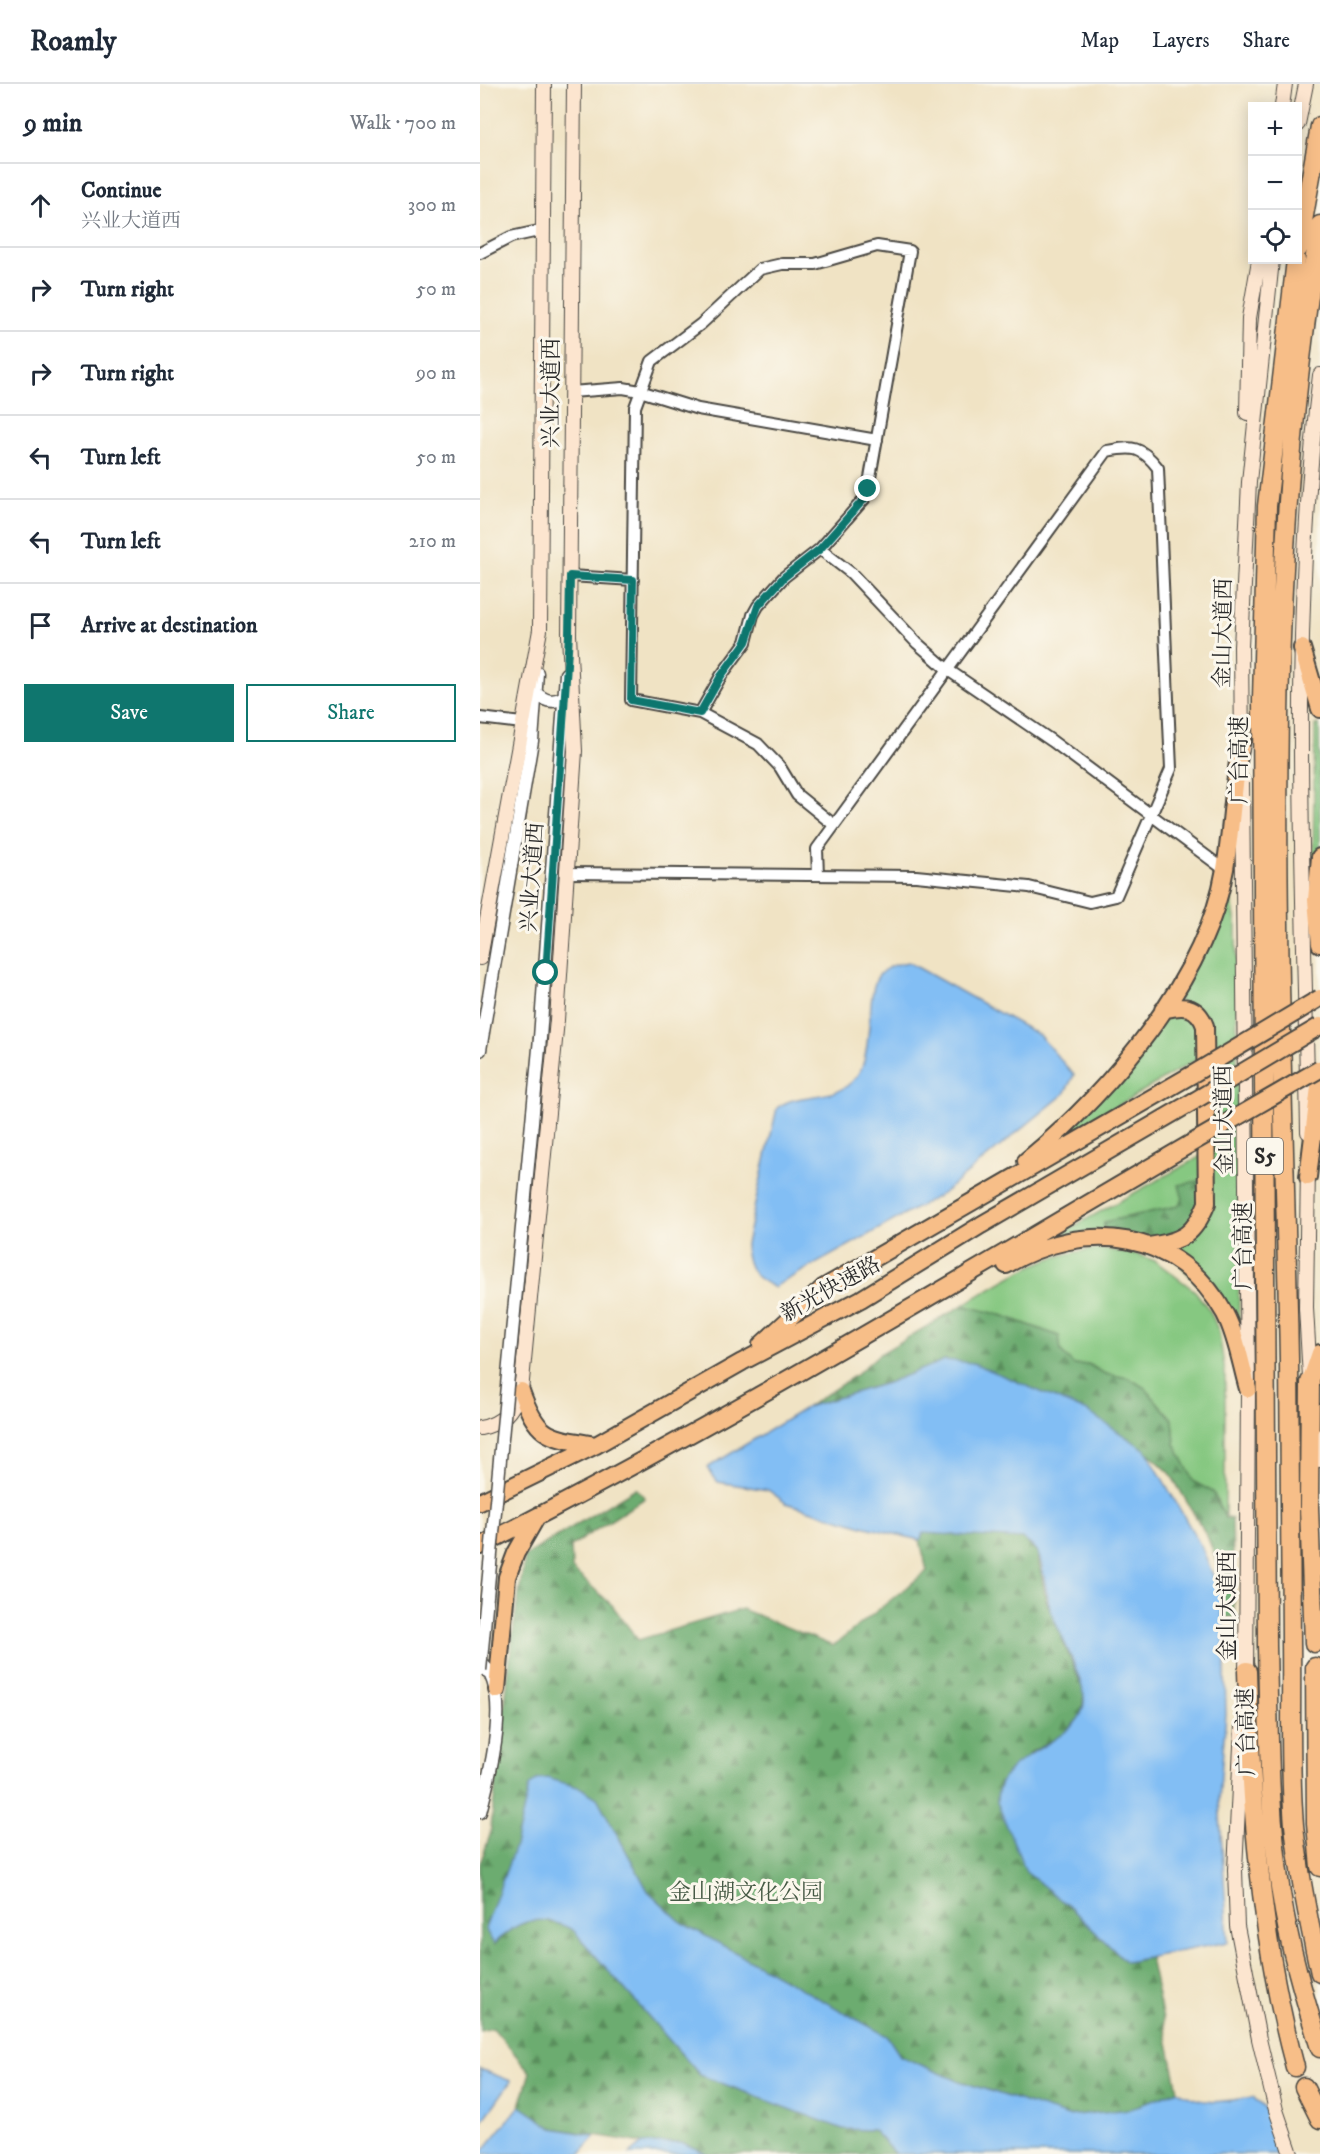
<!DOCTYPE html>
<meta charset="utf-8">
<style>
body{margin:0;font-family:"IM FELL DW Pica","Noto Serif SC",serif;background:#f2f2f3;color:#1f2937}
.controls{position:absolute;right:18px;top:18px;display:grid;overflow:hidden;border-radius:0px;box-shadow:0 3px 15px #0003}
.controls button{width:54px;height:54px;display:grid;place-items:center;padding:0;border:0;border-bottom:2px solid #e0e1e3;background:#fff;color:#1f2937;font:30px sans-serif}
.stop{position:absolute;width:18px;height:18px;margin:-14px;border:4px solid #0f766e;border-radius:50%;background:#fff}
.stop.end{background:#0f766e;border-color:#fff;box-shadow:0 2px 6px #0008}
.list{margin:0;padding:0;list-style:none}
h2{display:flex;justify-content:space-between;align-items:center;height:78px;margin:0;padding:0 24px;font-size:26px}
h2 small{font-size:20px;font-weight:400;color:#747a83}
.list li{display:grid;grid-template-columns:39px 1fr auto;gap:18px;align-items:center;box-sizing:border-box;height:84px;padding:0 24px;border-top:2px solid #e0e1e3}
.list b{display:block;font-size:22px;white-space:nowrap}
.list p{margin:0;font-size:20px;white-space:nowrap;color:#747a83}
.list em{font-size:20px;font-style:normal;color:#747a83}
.actions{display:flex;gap:12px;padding:18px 24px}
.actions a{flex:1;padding:14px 0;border:2px solid #0f766e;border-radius:0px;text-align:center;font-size:21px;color:#0f766e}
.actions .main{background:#0f766e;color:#fff}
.icon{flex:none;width:33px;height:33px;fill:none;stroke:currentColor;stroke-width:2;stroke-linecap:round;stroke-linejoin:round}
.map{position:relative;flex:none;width:840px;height:2070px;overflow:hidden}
header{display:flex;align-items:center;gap:36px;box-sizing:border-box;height:84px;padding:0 30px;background:#fff;border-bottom:2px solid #e0e1e3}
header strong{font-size:28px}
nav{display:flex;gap:33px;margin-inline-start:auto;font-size:21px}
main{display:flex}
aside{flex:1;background:#fff}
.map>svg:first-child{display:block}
</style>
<header>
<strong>Roamly</strong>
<nav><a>Map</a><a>Layers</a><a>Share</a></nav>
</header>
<main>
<aside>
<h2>9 min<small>Walk · 700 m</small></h2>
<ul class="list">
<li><svg class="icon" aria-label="ahead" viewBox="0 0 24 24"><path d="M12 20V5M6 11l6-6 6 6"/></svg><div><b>Continue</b><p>兴业大道西</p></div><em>300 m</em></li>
<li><svg class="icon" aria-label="right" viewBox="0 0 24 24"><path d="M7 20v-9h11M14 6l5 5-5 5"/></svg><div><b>Turn right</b></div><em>50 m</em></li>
<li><svg class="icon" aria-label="right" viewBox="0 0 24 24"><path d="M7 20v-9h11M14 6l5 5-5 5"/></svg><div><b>Turn right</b></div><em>90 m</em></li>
<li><svg class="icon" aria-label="left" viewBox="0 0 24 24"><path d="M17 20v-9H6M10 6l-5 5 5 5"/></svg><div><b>Turn left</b></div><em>50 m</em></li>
<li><svg class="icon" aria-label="left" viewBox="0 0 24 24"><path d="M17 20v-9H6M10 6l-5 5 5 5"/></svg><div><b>Turn left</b></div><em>210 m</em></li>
<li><svg class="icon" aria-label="arrive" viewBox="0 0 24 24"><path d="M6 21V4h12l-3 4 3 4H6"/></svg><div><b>Arrive at destination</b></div></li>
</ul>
<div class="actions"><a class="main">Save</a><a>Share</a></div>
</aside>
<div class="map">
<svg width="840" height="2070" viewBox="0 0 840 2070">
<defs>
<pattern id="forest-firs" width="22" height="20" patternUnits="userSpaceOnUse" patternTransform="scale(1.5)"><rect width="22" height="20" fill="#6cac6f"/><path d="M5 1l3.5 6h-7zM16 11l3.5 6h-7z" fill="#598c5b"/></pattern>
</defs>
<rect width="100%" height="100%" fill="#fbf7ec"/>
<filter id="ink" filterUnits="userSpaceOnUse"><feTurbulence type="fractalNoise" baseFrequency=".0167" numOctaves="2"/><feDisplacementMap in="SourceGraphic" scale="12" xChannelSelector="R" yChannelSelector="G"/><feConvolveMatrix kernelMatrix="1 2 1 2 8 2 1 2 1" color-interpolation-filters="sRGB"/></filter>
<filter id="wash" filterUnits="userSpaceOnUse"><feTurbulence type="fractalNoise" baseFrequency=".008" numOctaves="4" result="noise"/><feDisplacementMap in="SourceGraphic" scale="24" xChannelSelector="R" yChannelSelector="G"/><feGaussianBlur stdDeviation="1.35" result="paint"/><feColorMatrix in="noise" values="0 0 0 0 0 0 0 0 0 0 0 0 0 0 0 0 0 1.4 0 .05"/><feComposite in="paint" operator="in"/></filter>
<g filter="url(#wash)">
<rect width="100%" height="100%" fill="#f0e3c4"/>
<!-- green -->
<path fill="#86c881" stroke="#587a56" stroke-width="1.5" d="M 839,640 L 840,772 L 833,783 L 835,641 Z
M 749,803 L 756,838 L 759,1250 L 687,1165 L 719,1146 L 729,935 L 698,916 Z
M 705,927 L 720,940 L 721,973 L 577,1057 L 685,934 Z
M 723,1071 L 723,1096 L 698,1122 L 624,1138 L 624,1147 L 587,1151 L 585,1147 Z
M 618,1165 L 653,1169 L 675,1177 L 715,1207 L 730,1227 L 739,1248 L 745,1289 L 745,1434 L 733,1408 L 714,1398 L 695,1360 L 693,1336 L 665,1304 L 649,1294 L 625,1290 L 608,1280 L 594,1281 L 581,1268 L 579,1252 L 524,1232 L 483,1221 C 531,1192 561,1170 618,1165 Z"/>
<!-- forest -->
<path fill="url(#forest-firs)" stroke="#4c6c4d" stroke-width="1.5" d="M 723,1096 L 722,1111 L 708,1144 L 667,1157 L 624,1147 L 624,1138 L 698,1122 L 703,1115 L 699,1101 Z
M 483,1221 L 524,1232 L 579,1252 L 581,1268 L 594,1281 L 608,1280 L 625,1290 L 649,1294 L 665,1304 L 693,1336 L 695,1360 L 714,1398 L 733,1408 L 745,1434 L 752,1435 L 754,1533 L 743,1534 L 740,1484 L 727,1452 L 690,1389 L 666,1367 L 465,1276 L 407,1299 L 327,1323 L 376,1291 L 398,1271 Z
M 156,1404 L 165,1414 L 91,1462 L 92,1485 L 132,1521 L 158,1556 L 262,1525 L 353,1562 L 447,1487 L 440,1456 L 443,1449 L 543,1454 L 557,1468 L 566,1516 L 604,1608 L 602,1631 L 584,1650 L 548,1670 L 547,1788 L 591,1824 L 646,1878 L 670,1874 L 698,2006 L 650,2025 L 588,2032 L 476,1996 L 420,1972 L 407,1952 L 202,1839 L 168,1807 L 117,1714 L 49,1703 L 15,1860 C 39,1834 62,1829 93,1846 L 220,1991 L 363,2045 L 393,2046 L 415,2070 L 227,2070 L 203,2059 L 163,2059 L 73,2044 L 40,2022 L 50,1988 L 13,1944 L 0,1947 L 0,1780 L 10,1751 L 33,1548 L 45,1472 Z"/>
<!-- water -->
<path fill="#82bef4" stroke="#567490" stroke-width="1.5" d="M 428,878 L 559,951 L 594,991 L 584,1010 L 462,1110 L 294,1203 C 274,1194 268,1186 265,1164 L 297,1024 C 323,1004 363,1022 381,985 C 392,963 387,904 399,891 C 407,882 417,880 428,878 Z
M 465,1276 L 493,1279 L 608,1328 L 666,1366 L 722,1464 L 740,1509 L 744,1544 L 746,1630 L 739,1716 L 748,1858 L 646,1878 L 591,1824 L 546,1788 L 517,1718 C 515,1662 616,1661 603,1607 C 597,1581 582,1555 572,1530 C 565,1513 564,1480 557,1467 C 554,1463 547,1458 543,1455 L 443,1449 L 440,1456 L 386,1443 L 306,1419 L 288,1406 L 238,1398 L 227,1384 L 327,1323 L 407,1299 Z
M 67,1694 L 101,1704 L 117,1714 L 168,1807 L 202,1839 L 407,1952 L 420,1972 L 476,1996 L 588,2032 L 650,2025 L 698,2006 C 724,2024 744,2017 773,2013 L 785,2025 L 806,2070 L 415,2070 L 393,2046 L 363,2045 L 220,1991 L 93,1846 C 61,1829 39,1834 14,1860 L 5,1845 L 35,1762 L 49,1703 L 58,1695 Z
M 0,1985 L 31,1997 L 0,2041 Z
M 40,2022 L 73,2044 L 116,2052 L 100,2070 L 0,2070 Z
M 163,2059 L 203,2059 L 227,2070 L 150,2070 Z"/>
</g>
<g filter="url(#ink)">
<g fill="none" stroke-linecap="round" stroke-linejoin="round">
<!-- minor casing -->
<g stroke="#494742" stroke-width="14">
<path id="minor" d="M 0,169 L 31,153 L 63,146
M 91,308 L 143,304 L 160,307 L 218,325 L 397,356
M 340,465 L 371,489 L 437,559 L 468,586 L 572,657 L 745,786
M 90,492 L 153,496
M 220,629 L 151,616 L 155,323 L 172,277 L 221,240 L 280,185 L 302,180 L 335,180 L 397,162 L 430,167 L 388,405 L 385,414 L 340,465 L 304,493 L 278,522 L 273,531 L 266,558 L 241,592 L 220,629 L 278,660 L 300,683 L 317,711 L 354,741
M 0,634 L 42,639
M 87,789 L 436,792 L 549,803 L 610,818 L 636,812 L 691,685 L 678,384 C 661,362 653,362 627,367 L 337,765 L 338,791"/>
</g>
<!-- tertiary casing -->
<g stroke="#494742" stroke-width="15">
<path id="tertiary" d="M 56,609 C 65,618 74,619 84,613
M 60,954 L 86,590
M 0,966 L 52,657 L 57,589
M 0,1578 C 34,1603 9,1694 0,1728"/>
</g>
<!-- secondary casing -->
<g stroke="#494742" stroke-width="16">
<path id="secondary" d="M 802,22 L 805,0
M 818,40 L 826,0
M 767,329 L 769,234 L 779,176
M 762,665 L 761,563 L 769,398 L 792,176
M 762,696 L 768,1305 L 766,1595
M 0,874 L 60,546 L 64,0
M 828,1048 C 824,796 809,542 840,291
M 828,1082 L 826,1224 L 830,1294
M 0,1344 C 23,1340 32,1326 41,1307 L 77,936 L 95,667 L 89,551 L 94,0
M 836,1352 L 840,1376
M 762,1641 L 755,1786 L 757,1842 L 779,1955 L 796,2026 L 811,2070"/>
</g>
<!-- trunk casing -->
<g stroke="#494742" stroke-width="20">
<path id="trunk" d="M 822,564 L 840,625
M 840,773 L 836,816 L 840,860
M 546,1077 C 630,1007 726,896 745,785 C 752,742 753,698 762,655
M 828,1093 L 840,995
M 669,1162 C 703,1157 714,1151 727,1119 L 725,942 C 717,920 702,921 683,926
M 526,1181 C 605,1135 698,1145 745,1230 C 757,1253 761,1281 768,1305
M 281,1261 L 343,1204 L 713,990
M 830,1298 L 840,1269
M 41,1307 C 58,1355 68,1353 116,1361
M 0,1418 L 116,1361 L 262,1278 L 381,1215 L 501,1141 L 714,1017
M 0,1462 C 243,1339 475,1197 710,1060
M 17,1606 L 27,1493 L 36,1469 L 56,1434"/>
</g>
<!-- motorway casing -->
<g stroke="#494742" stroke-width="21">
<path id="motorway" d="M 840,141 C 777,511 802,900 809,1275 C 810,1369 811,1463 811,1556 C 812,1618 809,1680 814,1741 C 819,1791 829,1840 840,1889
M 818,165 L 840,42
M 816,176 L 787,422 L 782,615 L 787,1562 C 789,1644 788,1727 801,1809 C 809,1862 824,1913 840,1964
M 830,1298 L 829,1423 L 834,1559
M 835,1583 L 836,1740 L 840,1783
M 767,1587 C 771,1721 780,1854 815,1983
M 824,2003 L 840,2035"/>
</g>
<!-- minor -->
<use href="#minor" stroke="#fff" stroke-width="10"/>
<!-- tertiary -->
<use href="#tertiary" stroke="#fff" stroke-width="12"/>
<!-- secondary -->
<use href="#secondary" stroke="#fce5cf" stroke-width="14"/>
<!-- trunk -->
<use href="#trunk" stroke="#f7be88" stroke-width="16"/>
<!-- motorway -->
<use href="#motorway" stroke="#f7be88" stroke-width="18"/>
<!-- tertiary-bridge casing -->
<g stroke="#494742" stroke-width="15" stroke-linecap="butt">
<path id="tertiary-bridge" d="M 0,1586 L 60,954"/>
</g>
<!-- trunk-bridge casing -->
<g stroke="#494742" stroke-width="20" stroke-linecap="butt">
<path id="trunk-bridge" d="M 713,990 L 840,914
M 714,1017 L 840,942
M 710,1060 L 840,985"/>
</g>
<!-- tertiary-bridge -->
<use href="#tertiary-bridge" stroke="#fff" stroke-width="12"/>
<!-- trunk-bridge -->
<use href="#trunk-bridge" stroke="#f7be88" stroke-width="16"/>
</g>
</g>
<g fill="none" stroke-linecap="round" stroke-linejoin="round" filter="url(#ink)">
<!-- route -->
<path stroke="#0f766e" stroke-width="8" d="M 66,889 L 89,551 L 90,492 L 153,496 L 151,616 L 220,629 L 241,592 L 266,558 L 278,522 L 304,493 L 340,465 L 385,414 L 388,405"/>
</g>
<g text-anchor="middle" stroke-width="6" stroke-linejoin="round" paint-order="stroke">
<!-- shield labels -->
<rect fill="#fbf7ec" stroke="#696865" stroke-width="1.5" x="767" y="1054" width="36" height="36" rx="4.5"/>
<g font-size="21" font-weight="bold" fill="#2b2b2b">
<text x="785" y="1079">S5</text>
</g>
<!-- street labels -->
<g font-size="22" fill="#2b2b2b" stroke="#fbf7ec">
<text transform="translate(70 309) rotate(-90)" y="8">兴业大道西</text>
<text transform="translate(742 549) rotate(-89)" y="8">金山大道西</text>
<text transform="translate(758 676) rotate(-90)" y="8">广台高速</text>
<text transform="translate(51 793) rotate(-86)" y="8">兴业大道西</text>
<text transform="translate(743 1036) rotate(-91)" y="8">金山大道西</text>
<text transform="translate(762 1162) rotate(-90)" y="8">广台高速</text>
<text transform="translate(350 1204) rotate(-29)" y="8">新光快速路</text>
<text transform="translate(746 1522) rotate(-90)" y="8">金山大道西</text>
<text transform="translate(765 1648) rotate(-91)" y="8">广台高速</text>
</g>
<!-- park labels -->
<g font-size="22" fill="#465a45" stroke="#fbf7ec">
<text x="266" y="1815">金山湖文化公园</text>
</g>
</g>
</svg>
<div class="controls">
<button>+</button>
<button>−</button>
<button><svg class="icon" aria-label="locate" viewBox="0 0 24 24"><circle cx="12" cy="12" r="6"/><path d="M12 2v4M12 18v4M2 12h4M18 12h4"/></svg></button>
</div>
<div class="stop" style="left:66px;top:889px"></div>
<div class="stop end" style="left:388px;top:405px"></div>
</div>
</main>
